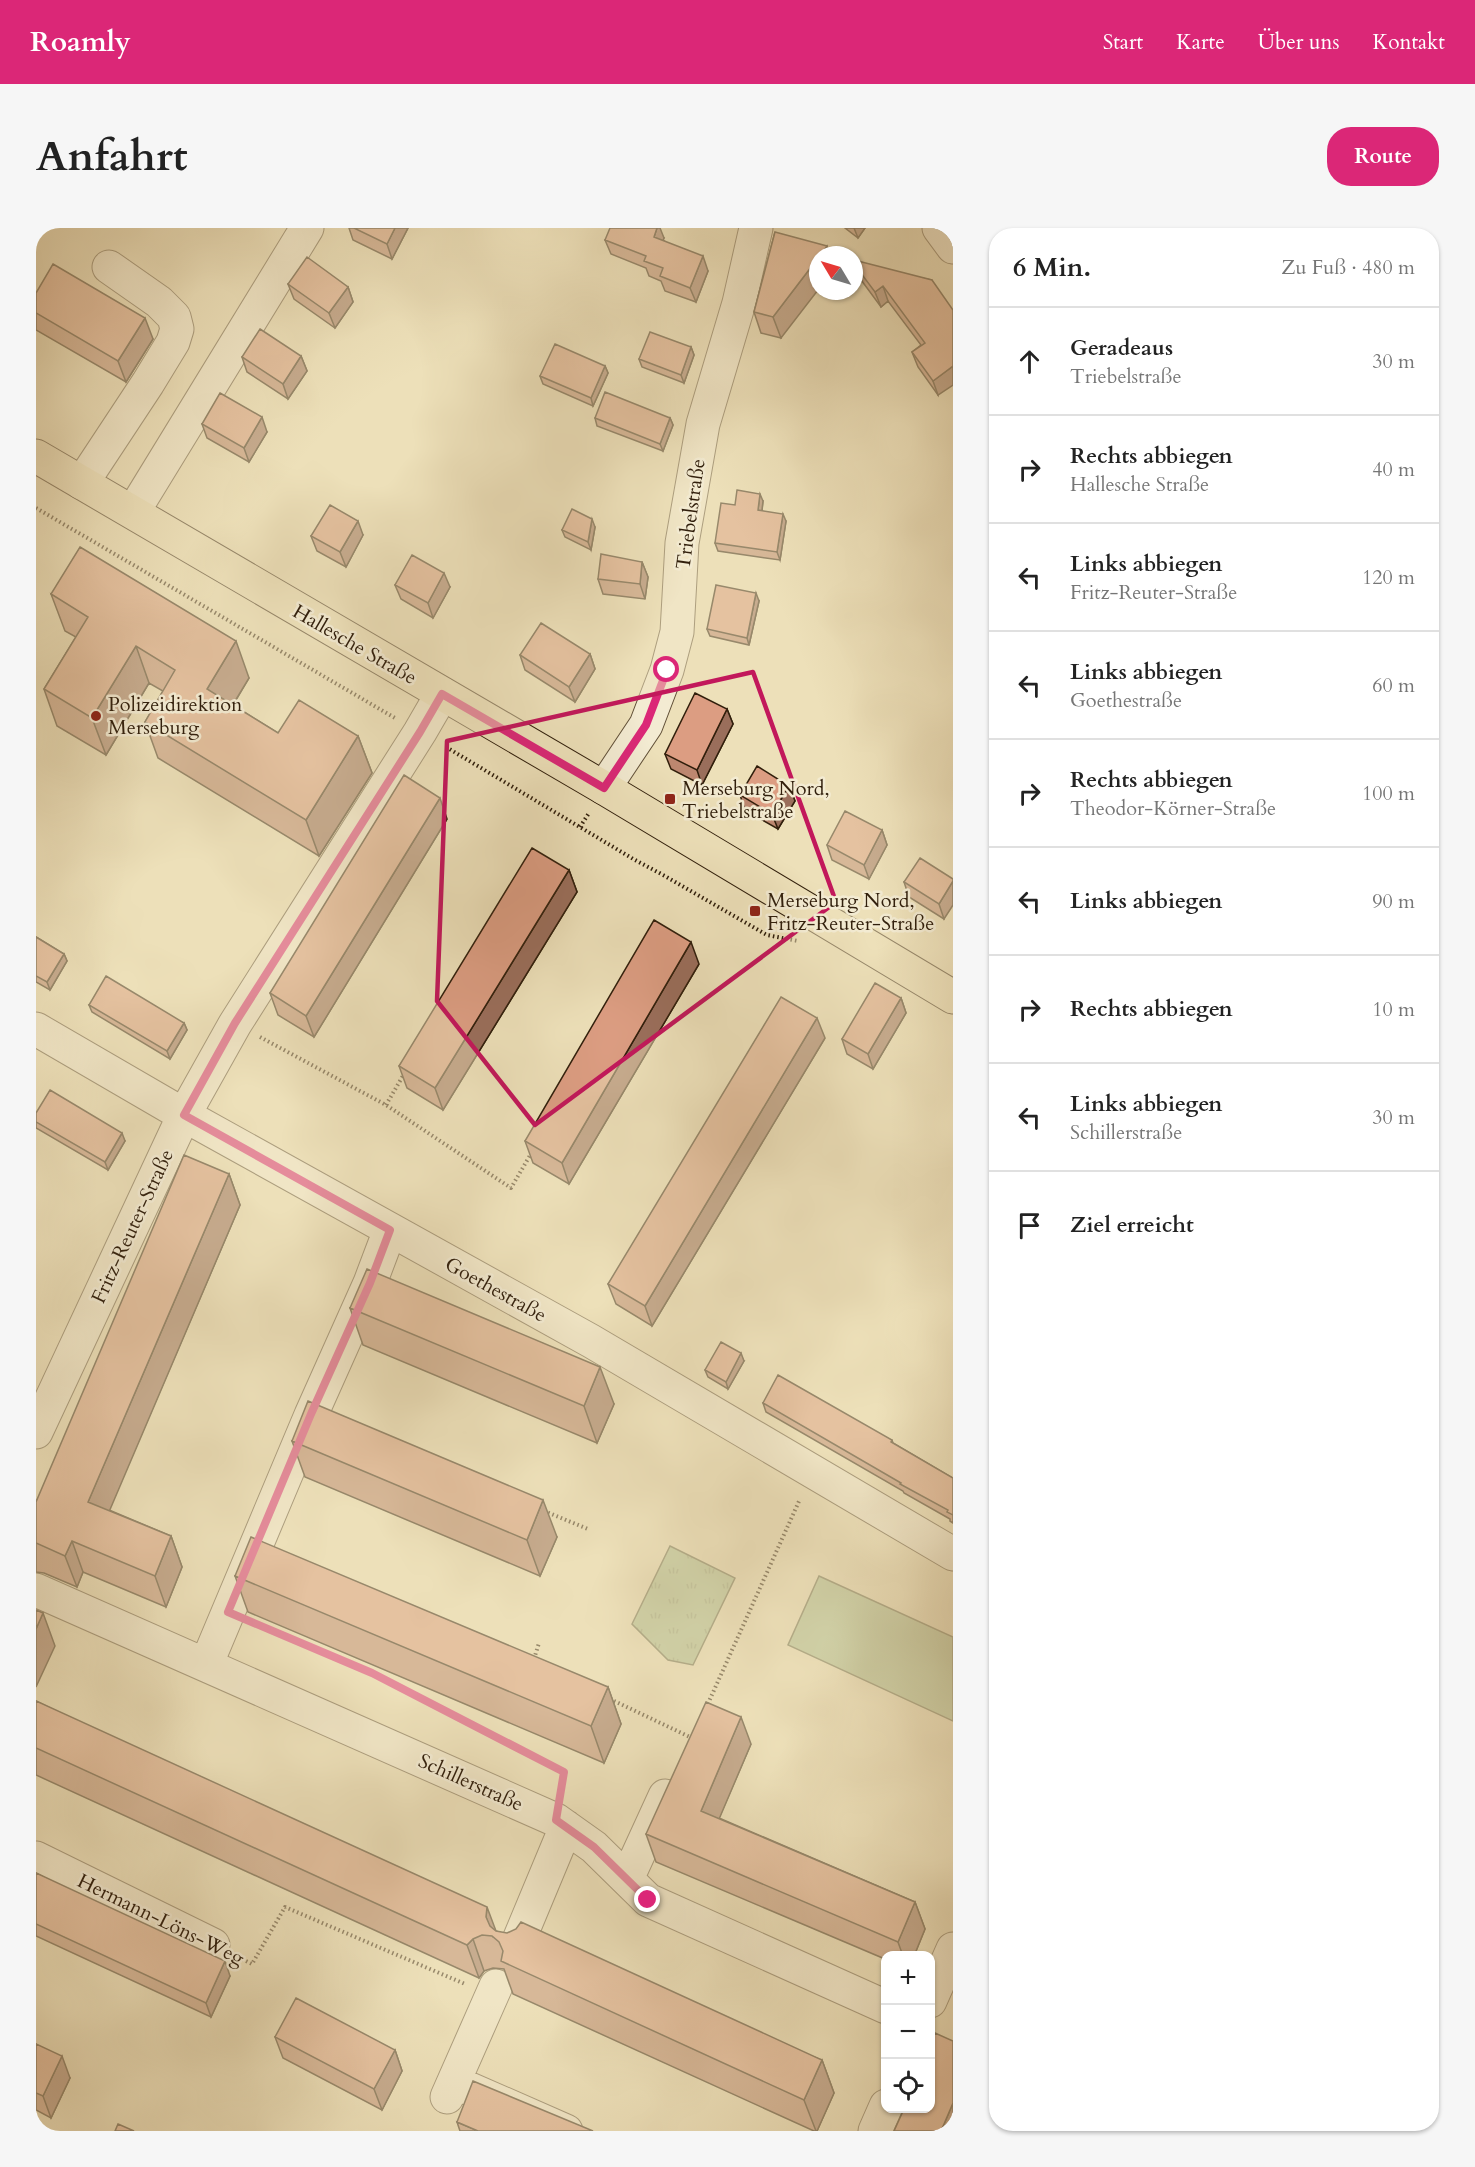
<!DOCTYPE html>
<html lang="de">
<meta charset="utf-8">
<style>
body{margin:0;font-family:Cardo,serif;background:#f6f6f6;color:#222}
.controls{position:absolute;right:18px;bottom:18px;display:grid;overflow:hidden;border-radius:12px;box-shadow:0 2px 4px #0004}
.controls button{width:54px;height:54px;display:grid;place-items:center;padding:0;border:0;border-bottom:2px solid #e0e0e0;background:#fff;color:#222;font:30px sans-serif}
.compass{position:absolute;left:773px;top:18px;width:54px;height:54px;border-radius:50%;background:#fff;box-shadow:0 2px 4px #0004;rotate:308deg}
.stop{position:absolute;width:18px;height:18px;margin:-14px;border:4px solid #db2777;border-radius:50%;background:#fff}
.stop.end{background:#db2777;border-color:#fff;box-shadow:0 2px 6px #0008}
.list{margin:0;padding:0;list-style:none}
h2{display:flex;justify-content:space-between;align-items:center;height:78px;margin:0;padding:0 24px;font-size:26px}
h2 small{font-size:20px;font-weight:400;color:#767676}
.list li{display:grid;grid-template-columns:39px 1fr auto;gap:18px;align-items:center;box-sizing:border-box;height:108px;padding:0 24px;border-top:2px solid #e0e0e0}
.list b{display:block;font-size:22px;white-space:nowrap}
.list p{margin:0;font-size:20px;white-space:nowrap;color:#767676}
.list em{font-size:20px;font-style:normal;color:#767676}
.icon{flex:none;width:33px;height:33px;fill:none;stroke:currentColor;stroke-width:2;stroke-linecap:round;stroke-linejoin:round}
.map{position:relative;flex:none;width:917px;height:1903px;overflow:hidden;border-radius:24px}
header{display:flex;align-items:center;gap:36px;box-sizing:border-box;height:84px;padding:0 30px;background:#db2777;color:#fff}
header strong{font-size:28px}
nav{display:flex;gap:33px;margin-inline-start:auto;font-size:21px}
.intro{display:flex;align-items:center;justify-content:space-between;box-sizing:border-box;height:144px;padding:0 36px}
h1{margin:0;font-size:42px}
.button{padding:15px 27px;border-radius:24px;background:#db2777;color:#fff;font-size:21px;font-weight:700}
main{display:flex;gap:36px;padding:0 36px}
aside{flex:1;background:#fff;border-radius:24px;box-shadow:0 2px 4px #0004}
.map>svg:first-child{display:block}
</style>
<header>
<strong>Roamly</strong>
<nav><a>Start</a><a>Karte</a><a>Über uns</a><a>Kontakt</a></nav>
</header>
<div class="intro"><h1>Anfahrt</h1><a class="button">Route</a></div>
<main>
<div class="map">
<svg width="917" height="1903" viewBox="0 0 917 1903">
<defs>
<pattern id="park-tufts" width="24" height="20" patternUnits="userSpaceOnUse" patternTransform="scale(1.5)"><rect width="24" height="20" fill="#b2c394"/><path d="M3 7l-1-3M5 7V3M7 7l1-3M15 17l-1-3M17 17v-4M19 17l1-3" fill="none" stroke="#9aa77e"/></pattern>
</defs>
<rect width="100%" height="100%" fill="#ede0b9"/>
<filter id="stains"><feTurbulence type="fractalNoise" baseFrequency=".00333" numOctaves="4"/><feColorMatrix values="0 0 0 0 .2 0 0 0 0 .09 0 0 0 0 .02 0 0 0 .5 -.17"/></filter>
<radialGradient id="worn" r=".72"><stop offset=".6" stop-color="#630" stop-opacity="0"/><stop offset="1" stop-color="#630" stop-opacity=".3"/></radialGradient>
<!-- park -->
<path fill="url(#park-tufts)" stroke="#727150" stroke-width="1.5" d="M 634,1318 L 699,1350 L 657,1437 L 632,1432 L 596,1396 Z"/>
<!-- pitch -->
<path fill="#b2c394" stroke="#727150" stroke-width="1.5" d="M 783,1348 L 917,1409 L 917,1493 L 752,1417 Z"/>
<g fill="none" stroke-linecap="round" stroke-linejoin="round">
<!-- minor casing -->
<g stroke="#604f37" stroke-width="35">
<path id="minor" d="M 903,0 L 917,19
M 46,255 L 112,155 L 137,114 L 141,101 L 138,89 L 123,74 L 73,39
M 97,284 L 271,0
M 568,560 L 610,497 L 631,442 L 641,404 L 646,315 L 667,196 L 703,75 L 720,0
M 0,801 L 148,887 L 555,1113 L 917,1326
M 0,1204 L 148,887 L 199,796 L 384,504 L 406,466
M 0,1362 L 520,1592 L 558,1619 L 612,1672 L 850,1779
M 170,1437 L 275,1187 L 334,1055 L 354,1002
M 0,1630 L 177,1717
M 591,1651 L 629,1568
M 480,1719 L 530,1599
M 894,1773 L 917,1721
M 418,1854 L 530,1903
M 411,1869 L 460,1758
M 839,1903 L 850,1878"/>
</g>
<!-- major casing -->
<g stroke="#311f0c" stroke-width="35">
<path id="major" d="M 0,228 L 568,560 L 917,769"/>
</g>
<!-- path -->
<path stroke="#311f0c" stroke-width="4" stroke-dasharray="1.5 3" stroke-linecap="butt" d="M 0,280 L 359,490
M 410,519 L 599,632 L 629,648 L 731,707 L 762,713
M 544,599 L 553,585
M 224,809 L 350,877 L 475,960 L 496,924
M 350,877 L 368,846
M 508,1283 L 552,1301
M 221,1396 L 336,1445 L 528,1544 L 525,1561
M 498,1431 L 503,1415
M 574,1471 L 656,1510
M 670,1480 L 764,1271
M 202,1729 L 216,1736 L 249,1679 L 429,1756"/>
<!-- minor -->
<use href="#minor" stroke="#f3ebd2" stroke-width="33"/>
<!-- major -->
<use href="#major" stroke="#ede0b9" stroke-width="33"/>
</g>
<!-- wall -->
<path fill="#bd8770" stroke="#311f0c" stroke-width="1.5" d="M 313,0 L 372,0 L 356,31 L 317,12 Z
M 809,0 L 829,0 L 822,10 Z
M 739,4 L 745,110 L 725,105 L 718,84 Z
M 628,10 L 627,12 L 672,43 L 660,74 L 629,63 L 625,53 L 613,48 L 610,40 L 575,26 L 569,12 Z
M 818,36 L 896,52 L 902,167 L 882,139 L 876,124 L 885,117 L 852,73 L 845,79 L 820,45 L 818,41 Z
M 252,56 L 312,59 L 317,74 L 299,100 L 258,71 Z
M 0,65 L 117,111 L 90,154 L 0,102 Z
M 655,119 L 658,127 L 648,155 L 606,139 L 603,131 Z
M 265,128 L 271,143 L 252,171 L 211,144 L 206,129 Z
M 569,138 L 572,145 L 557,178 L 507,156 L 504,148 Z
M 559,190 L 634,190 L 637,197 L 627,223 L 561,198 Z
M 166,196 L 231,204 L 213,234 L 171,210 Z
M 727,273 L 726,283 L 750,293 L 744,332 L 682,323 L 679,315 L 699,277 Z
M 559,299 L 555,322 L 529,309 L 526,302 Z
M 327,307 L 310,339 L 281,323 L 275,308 Z
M 606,334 L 612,349 L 609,371 L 567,366 L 562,351 Z
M 359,357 L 414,359 L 397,390 L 365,371 Z
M 15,366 L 213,450 L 197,477 L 242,505 L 322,508 L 336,545 L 283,628 L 122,530 L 109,494 L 127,463 L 113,455 L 70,527 L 21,498 L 8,461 L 40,409 L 29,403 Z
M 723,373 L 713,417 L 674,408 L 671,401 Z
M 554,426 L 559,441 L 539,474 L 489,442 L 484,427 Z
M 691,481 L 697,496 L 666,557 L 635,541 L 629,526 Z
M 753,558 L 759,573 L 742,601 L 709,582 L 704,567 Z
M 411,591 L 278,809 L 242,787 L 234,765 Z
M 846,602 L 851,617 L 833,651 L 796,632 L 791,617 Z
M 533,642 L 541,664 L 407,882 L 371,860 L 363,838 Z
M 917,651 L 908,691 L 873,669 L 868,654 Z
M 0,709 L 28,726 L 31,733 L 14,762 L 0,754 Z
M 663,736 L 533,956 L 497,935 L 489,913 Z
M 865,770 L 870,785 L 837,841 L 811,826 L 806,811 Z
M 53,777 L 148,795 L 151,802 L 134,831 L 56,784 Z
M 789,810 L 616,1098 L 580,1076 L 572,1056 Z
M 0,885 L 89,913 L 72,942 L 0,900 Z
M 193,946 L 204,977 L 73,1282 L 135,1308 L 146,1339 L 130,1379 L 47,1344 L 41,1359 L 8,1345 L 0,1344 L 0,1274 Z
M 314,1080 L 578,1176 L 561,1215 L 327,1117 Z
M 708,1133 L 692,1161 L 672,1149 L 669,1142 Z
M 727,1175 L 856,1212 L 857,1215 L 917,1250 L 917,1295 L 914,1293 L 914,1291 L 868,1265 L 867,1263 L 730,1184 Z
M 256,1213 L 521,1309 L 504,1348 L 269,1249 Z
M 199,1348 L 572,1459 L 585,1496 L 568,1535 L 212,1384 Z
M 0,1473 L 460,1703 L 786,1832 L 798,1865 L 781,1903 L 778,1903 L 477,1766 L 468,1741 L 457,1740 L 448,1743 L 443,1750 L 0,1547 Z
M 715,1516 L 683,1590 L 879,1674 L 889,1701 L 878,1728 L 849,1728 L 849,1731 L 620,1634 L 610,1606 Z
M 0,1645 L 194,1748 L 175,1789 L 0,1708 Z
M 239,1809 L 359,1822 L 366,1843 L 346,1882 L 247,1830 Z
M 0,1816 L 34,1850 L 15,1890 L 0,1882 Z
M 421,1894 L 442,1903 L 424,1903 Z"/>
<!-- shaded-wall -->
<path fill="#9a6e5b" stroke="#311f0c" stroke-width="1.5" d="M 359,0 L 372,0 L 356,31 L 351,16 Z
M 621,0 L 624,0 L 628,10 L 623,23 L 618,9 Z
M 818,0 L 829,0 L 822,10 Z
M 791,18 L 794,27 L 785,27 Z
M 667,28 L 672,43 L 660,74 L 654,60 Z
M 782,30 L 782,62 L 745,110 L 737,89 Z
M 847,58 L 852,73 L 845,79 L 839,64 Z
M 312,59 L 317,74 L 299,100 L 293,85 Z
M 109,90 L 117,111 L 90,154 L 82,133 Z
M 655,119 L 658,127 L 648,155 L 645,147 Z
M 265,128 L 271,143 L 252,171 L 247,156 Z
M 569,138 L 572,145 L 557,178 L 555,170 Z
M 917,138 L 917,157 L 902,167 L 897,153 Z
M 226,189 L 231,204 L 213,234 L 208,220 Z
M 634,190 L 637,197 L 627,223 L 624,216 Z
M 724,266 L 727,273 L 725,290 L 722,282 Z
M 747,286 L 750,293 L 744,332 L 741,324 Z
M 556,291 L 559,299 L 555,322 L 552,314 Z
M 322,293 L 327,307 L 310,339 L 304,324 Z
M 606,334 L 612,349 L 609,371 L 604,356 Z
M 408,345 L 414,359 L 397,390 L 392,375 Z
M 720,365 L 723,373 L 713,417 L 711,410 Z
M 200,413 L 213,450 L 184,498 L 171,461 Z
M 100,418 L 113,455 L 70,527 L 56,490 Z
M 554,426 L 559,441 L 539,474 L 533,459 Z
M 691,481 L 697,496 L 666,557 L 661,542 Z
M 322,508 L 336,545 L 283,628 L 270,592 Z
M 753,558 L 759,573 L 742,601 L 736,586 Z
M 404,570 L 411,591 L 278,809 L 270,788 Z
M 846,602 L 851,617 L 833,651 L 828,637 Z
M 533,642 L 541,664 L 407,882 L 399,860 Z
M 917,653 L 917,677 L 908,691 L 903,676 Z
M 655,714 L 663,736 L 533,956 L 526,935 Z
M 28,726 L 31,733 L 14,762 L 11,754 Z
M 865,770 L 870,785 L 837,841 L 832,826 Z
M 781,790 L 789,810 L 616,1098 L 609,1078 Z
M 148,795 L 151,802 L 134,831 L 131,823 Z
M 86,905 L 89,913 L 72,942 L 69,934 Z
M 193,946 L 204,977 L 64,1305 L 52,1274 Z
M 705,1125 L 708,1133 L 692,1161 L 690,1154 Z
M 564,1139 L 578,1176 L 561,1215 L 548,1178 Z
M 507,1272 L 521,1309 L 504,1348 L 491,1312 Z
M 135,1308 L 146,1339 L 130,1379 L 119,1348 Z
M 36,1313 L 47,1344 L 41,1359 L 29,1328 Z
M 7,1385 L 19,1418 L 0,1459 L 0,1401 Z
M 572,1459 L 585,1496 L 568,1535 L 555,1498 Z
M 705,1489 L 715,1516 L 675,1610 L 665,1583 Z
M 879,1674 L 889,1701 L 878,1728 L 867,1728 L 862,1714 Z
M 451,1679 L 463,1711 L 457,1709 L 450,1689 Z
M 437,1711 L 448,1743 L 443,1750 L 431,1717 Z
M 189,1733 L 194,1748 L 175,1789 L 170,1775 Z
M 359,1822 L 366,1843 L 346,1882 L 338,1861 Z
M 26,1828 L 34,1850 L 15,1890 L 7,1868 Z
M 786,1832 L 798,1865 L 781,1903 L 780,1903 L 768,1872 Z
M 917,1875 L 917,1903 L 905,1903 Z"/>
<!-- building -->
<path fill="#dc9d82" stroke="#311f0c" stroke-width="1.5" d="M 318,0 L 359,0 L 351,16 Z
M 574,0 L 621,0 L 618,9 L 667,28 L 654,60 L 624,48 L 627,40 L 608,33 L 610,28 L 569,12 Z
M 739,4 L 791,18 L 785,27 L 782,27 L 782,30 L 737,89 L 718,84 Z
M 271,29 L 312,59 L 293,85 L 252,56 Z
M 818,32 L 896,52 L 917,82 L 917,138 L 897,153 L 876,124 L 889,115 L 847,58 L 839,64 L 818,36 Z
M 17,36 L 109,90 L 82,133 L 0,85 L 0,65 Z
M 224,101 L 265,128 L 247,156 L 206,129 Z
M 614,104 L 655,119 L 645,147 L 603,131 Z
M 519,116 L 569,138 L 555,170 L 504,148 Z
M 569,164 L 634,190 L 624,216 L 559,190 Z
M 184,165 L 226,189 L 208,220 L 166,196 Z
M 701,262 L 724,266 L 722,282 L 747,286 L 741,324 L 679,315 L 685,275 L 699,277 Z
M 294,277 L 322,293 L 304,324 L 275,308 Z
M 536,281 L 556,291 L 552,314 L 526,302 Z
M 44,319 L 200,413 L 171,461 L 242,505 L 263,472 L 322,508 L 270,592 L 109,494 L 139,442 L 100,418 L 56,490 L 8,461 L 52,389 L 15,366 Z
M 565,326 L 606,334 L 604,356 L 562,351 Z
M 376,327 L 408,345 L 392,375 L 359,357 Z
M 680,357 L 720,365 L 711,410 L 671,401 Z
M 505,395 L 554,426 L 533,459 L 484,427 Z
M 659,465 L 691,481 L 661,542 L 629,526 Z
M 721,538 L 753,558 L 736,586 L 704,567 Z
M 368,547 L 404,570 L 270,788 L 234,765 Z
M 809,583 L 846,602 L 828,637 L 791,617 Z
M 496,620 L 533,642 L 399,860 L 363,838 Z
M 884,630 L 917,651 L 917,653 L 903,676 L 868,654 Z
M 618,692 L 655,714 L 526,935 L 489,913 Z
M 0,709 L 28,726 L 11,754 L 0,748 Z
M 70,748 L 148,795 L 131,823 L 53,777 Z
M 839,755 L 865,770 L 832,826 L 806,811 Z
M 745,769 L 781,790 L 609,1078 L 572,1056 Z
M 14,862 L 86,905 L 69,934 L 0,894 L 0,885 Z
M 148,927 L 193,946 L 52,1274 L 135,1308 L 119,1348 L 36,1313 L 29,1328 L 0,1315 L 0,1274 Z
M 331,1041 L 564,1139 L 548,1178 L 314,1080 Z
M 685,1114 L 705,1125 L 690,1154 L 669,1142 Z
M 742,1147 L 856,1212 L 855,1214 L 917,1250 L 917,1287 L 911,1284 L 912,1282 L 864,1256 L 865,1255 L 727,1175 Z
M 272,1173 L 507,1272 L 491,1312 L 256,1213 Z
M 215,1309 L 572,1459 L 555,1498 L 199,1348 Z
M 0,1382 L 7,1385 L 0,1401 Z
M 0,1473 L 451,1679 L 450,1689 L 454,1698 L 460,1703 L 471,1705 L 480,1701 L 485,1694 L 786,1832 L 768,1872 L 465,1733 L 467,1723 L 463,1714 L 456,1708 L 446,1707 L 437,1711 L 431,1717 L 0,1520 Z
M 670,1474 L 705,1489 L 665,1583 L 879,1674 L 862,1714 L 610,1606 Z
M 0,1645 L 189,1733 L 170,1775 L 0,1696 Z
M 260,1770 L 359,1822 L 338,1861 L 239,1809 Z
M 899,1805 L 917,1813 L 917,1875 L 905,1903 L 858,1903 L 868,1881 L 894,1881 L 894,1817 Z
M 0,1816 L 26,1828 L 7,1868 L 0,1865 Z
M 437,1853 L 557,1903 L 442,1903 L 421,1894 Z
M 82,1896 L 98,1903 L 79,1903 Z"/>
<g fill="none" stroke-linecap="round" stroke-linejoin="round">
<!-- route -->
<path stroke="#db2777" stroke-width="8" d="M 612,1672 L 558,1619 L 520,1592 L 528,1544 L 336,1445 L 192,1384 L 275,1186 L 334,1055 L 354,1002 L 148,887 L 199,795 L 384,504 L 406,466 L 568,560 L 610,497 L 631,442"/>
</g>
<!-- marked area -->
<path d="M0 0H917V1903H0ZM 717,444 L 800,674 L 499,897 L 401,773 L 411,513 Z" fill="#ede0b9" fill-opacity=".55" fill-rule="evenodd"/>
<path fill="none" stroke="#c2185b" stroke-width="4.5" stroke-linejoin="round" d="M 717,444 L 800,674 L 499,897 L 401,773 L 411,513 Z"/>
<!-- markers -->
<g fill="#8f2418" stroke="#f3ebd2" stroke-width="2">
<circle cx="60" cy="488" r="6"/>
<rect x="628" y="565" width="12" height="12" rx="3"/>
<rect x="713" y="677" width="12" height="12" rx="3"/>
</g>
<g text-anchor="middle" stroke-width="5" stroke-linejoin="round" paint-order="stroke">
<!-- street labels -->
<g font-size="20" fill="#311f0c" stroke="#f3ebd2">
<text transform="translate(654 286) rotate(-82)" y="7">Triebelstraße</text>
<text transform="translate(319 416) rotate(30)" y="7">Hallesche Straße</text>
<text transform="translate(96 998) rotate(-65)" y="7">Fritz-Reuter-Straße</text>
<text transform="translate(460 1061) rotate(29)" y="7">Goethestraße</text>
<text transform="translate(435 1554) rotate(24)" y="7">Schillerstraße</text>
<text transform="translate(125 1691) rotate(26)" y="7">Hermann-Löns-Weg</text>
</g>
<!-- poi labels -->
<g font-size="20" fill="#311f0c" stroke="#f3ebd2" text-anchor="start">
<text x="72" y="483">Polizeidirektion<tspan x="72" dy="23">Merseburg</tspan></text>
<text x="646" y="567">Merseburg Nord,<tspan x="646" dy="23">Triebelstraße</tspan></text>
<text x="731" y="679">Merseburg Nord,<tspan x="731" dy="23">Fritz-Reuter-Straße</tspan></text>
</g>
</g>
<rect width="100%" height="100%" filter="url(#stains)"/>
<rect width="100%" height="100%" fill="url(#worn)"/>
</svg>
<div class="controls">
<button>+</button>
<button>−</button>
<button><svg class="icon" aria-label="locate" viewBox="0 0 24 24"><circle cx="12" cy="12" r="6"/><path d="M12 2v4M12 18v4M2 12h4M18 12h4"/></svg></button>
</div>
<svg class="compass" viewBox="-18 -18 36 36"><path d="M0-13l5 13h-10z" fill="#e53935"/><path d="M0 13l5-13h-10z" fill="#767676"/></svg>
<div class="stop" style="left:631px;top:442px"></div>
<div class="stop end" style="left:612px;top:1672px"></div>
</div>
<aside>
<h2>6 Min.<small>Zu Fuß · 480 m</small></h2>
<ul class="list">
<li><svg class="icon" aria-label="ahead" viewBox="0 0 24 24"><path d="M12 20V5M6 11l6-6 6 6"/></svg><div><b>Geradeaus</b><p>Triebelstraße</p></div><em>30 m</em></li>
<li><svg class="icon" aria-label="right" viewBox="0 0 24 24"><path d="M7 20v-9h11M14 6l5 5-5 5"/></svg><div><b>Rechts abbiegen</b><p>Hallesche Straße</p></div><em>40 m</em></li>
<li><svg class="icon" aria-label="left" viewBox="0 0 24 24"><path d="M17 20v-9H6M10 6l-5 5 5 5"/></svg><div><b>Links abbiegen</b><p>Fritz-Reuter-Straße</p></div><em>120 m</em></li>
<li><svg class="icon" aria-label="left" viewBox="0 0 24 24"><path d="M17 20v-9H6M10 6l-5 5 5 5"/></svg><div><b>Links abbiegen</b><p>Goethestraße</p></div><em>60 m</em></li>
<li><svg class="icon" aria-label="right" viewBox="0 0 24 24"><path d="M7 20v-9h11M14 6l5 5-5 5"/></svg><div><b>Rechts abbiegen</b><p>Theodor-Körner-Straße</p></div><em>100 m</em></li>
<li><svg class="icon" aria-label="left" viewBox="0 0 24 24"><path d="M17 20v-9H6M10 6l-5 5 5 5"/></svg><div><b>Links abbiegen</b></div><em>90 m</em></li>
<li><svg class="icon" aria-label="right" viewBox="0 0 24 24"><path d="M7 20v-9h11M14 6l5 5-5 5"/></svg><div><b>Rechts abbiegen</b></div><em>10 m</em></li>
<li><svg class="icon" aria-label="left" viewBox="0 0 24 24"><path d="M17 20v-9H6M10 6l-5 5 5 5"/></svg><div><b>Links abbiegen</b><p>Schillerstraße</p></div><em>30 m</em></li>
<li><svg class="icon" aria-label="arrive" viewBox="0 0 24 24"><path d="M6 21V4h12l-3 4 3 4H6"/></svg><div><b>Ziel erreicht</b></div></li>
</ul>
</aside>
</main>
